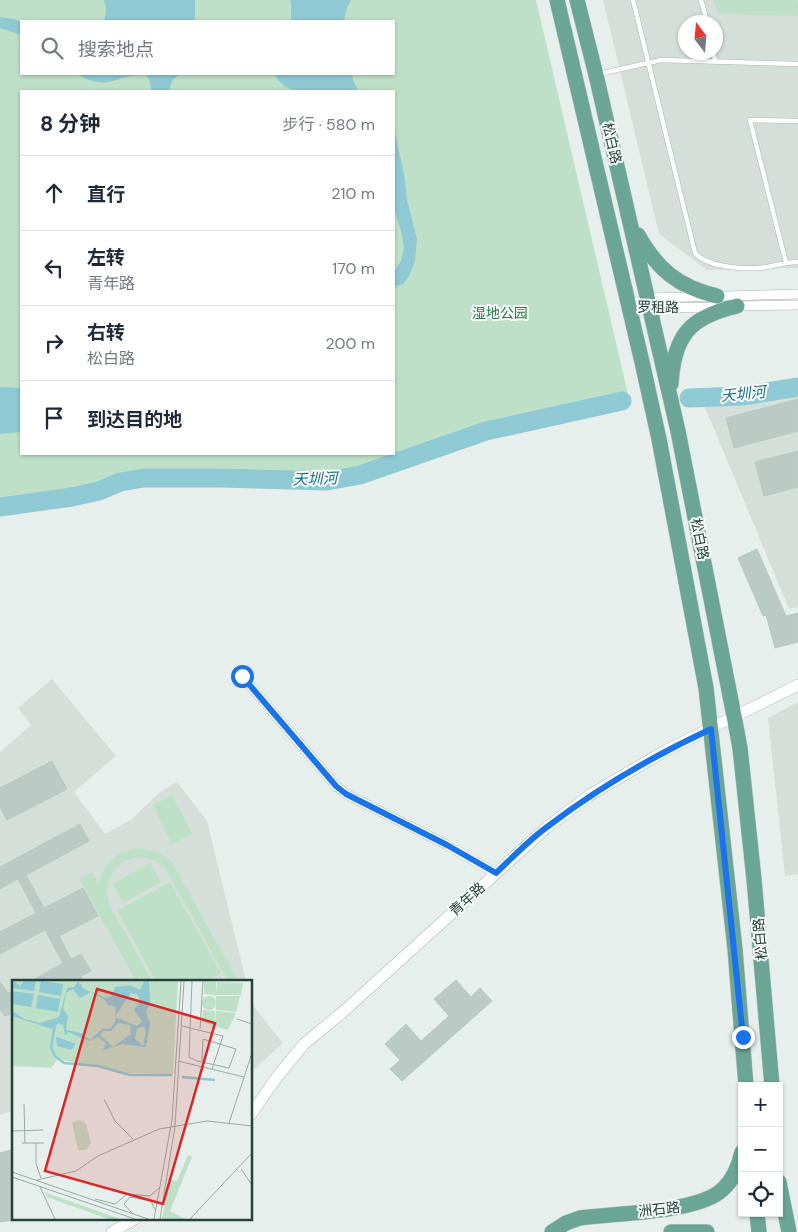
<!DOCTYPE html>
<html lang="zh">
<meta charset="utf-8">
<style>
body{margin:0;font-family:"DM Sans","Noto Sans SC",sans-serif;background:#f2f2f3;color:#1f2937}
.controls{position:absolute;right:15px;bottom:15px;display:grid;overflow:hidden;border-radius:0px;box-shadow:0 1px 4px #0004}
.controls button{width:45px;height:45px;display:grid;place-items:center;padding:0;border:0;border-bottom:1px solid #e0e1e3;background:#fff;color:#1f2937;font:25px sans-serif}
.compass{position:absolute;left:678px;top:15px;width:45px;height:45px;border-radius:50%;background:#fff;box-shadow:0 1px 4px #0004;rotate:344deg}
.stop{position:absolute;width:15px;height:15px;margin:-11px;border:4px solid #1a73e8;border-radius:50%;background:#fff}
.stop.end{background:#1a73e8;border-color:#fff;box-shadow:0 1px 5px #0008}
.list{margin:0;padding:0;list-style:none}
h2{display:flex;justify-content:space-between;align-items:center;height:65px;margin:0;padding:0 20px;font-size:21px}
h2 small{font-size:16px;font-weight:400;color:#747a83}
.list li{display:grid;grid-template-columns:32px 1fr auto;gap:15px;align-items:center;box-sizing:border-box;height:75px;padding:0 20px;border-top:1px solid #e0e1e3}
.list b{display:block;font-size:19px;white-space:nowrap}
.list p{margin:0;font-size:16px;white-space:nowrap;color:#747a83}
.list em{font-size:16px;font-style:normal;color:#747a83}
.icon{flex:none;width:28px;height:28px;fill:none;stroke:currentColor;stroke-width:2;stroke-linecap:round;stroke-linejoin:round}
.map{position:relative;flex:none;width:798px;height:1232px;overflow:hidden}
.search{position:absolute;background:#fff;box-shadow:0 1px 4px #0004;left:20px;top:20px;width:375px;height:55px;display:flex;align-items:center;gap:12px;box-sizing:border-box;padding:0 18px;border-radius:0px;color:#747a83;font-size:19px}
.panel{position:absolute;background:#fff;box-shadow:0 1px 4px #0004;left:20px;top:90px;width:375px;height:365px;border-radius:0px}
.map>svg:first-child{display:block}
</style>
<div class="map">
<svg width="798" height="1232" viewBox="0 0 798 1232">
<rect width="100%" height="100%" fill="#e6efeb"/>
<!-- built -->
<path fill="#d4dfda" fill-rule="evenodd" d="M 603,0 L 798,0 L 798,268 L 707,270 L 659,234 ZM 686,22 L 716,22 L 716,52 L 686,52 Z
M 798,393 L 798,607 L 789,609 L 705,407 Z
M 52,679 L 116,756 L 74,792 L 105,834 L 132,819 L 160,792 L 177,782 L 207,821 L 246,981 L 14,981 L 14,1110 L 0,1115 L 0,752 L 31,725 L 18,708 Z
M 798,702 L 798,874 L 785,876 L 768,718 Z
M 251,1003 L 283,1043 L 251,1072 Z"/>
<!-- green -->
<path fill="#bfe0c8" fill-rule="evenodd" d="M 0,0 L 536,0 L 628,394 L 484,428 L 358,472 L 325,478 L 219,473 L 136,474 L 114,479 L 94,489 L 62,496 L 0,504 ZM 21,21 L 394,21 L 394,74 L 21,74 ZM 21,91 L 394,91 L 394,454 L 21,454 Z
M 714,0 L 797,0 L 798,16 L 718,14 Z
M 172,795 L 192,834 L 172,844 L 153,805 Z
M 138,848 L 157,851 L 172,862 L 238,981 L 228,981 L 165,868 C 155,859 143,855 130,859 C 113,865 104,883 108,899 C 111,909 117,918 122,927 C 132,945 142,963 152,981 L 136,981 L 79,879 L 92,872 L 98,883 C 104,863 117,852 138,848 Z
M 150,863 L 161,882 L 123,903 L 112,884 Z
M 170,882 L 221,973 L 207,981 L 156,981 L 117,911 Z"/>
<!-- water -->
<path fill="#8ec9d4" d="M 104,0 L 195,0 L 195,17 L 194,21 L 101,21 L 105,18 L 106,10 Z
M 290,0 L 351,0 L 346,10 L 344,21 L 291,21 L 291,3 Z
M 0,17 L 14,19 L 21,22 L 21,35 L 0,28 Z
M 77,74 L 180,74 L 172,81 L 169,91 L 151,91 L 150,81 L 146,75 C 131,73 121,80 107,82 C 97,84 85,79 77,74 Z
M 273,74 L 351,74 L 356,87 L 359,91 L 295,91 L 284,86 Z
M 394,128 L 405,179 L 407,200 L 417,239 L 415,261 L 409,276 L 403,284 L 394,287 L 394,272 L 401,261 L 404,248 L 402,235 L 394,207 Z
M 0,387 L 21,388 L 21,432 L 0,434 Z"/>
<g fill="none" stroke-linecap="round" stroke-linejoin="round">
<!-- river -->
<path stroke="#8ec9d4" stroke-width="19" d="M 689,398 L 743,396 L 798,387
M 0,507 L 72,497 L 99,491 L 120,482 L 144,478 L 220,478 L 327,481 L 360,475 L 486,431 L 622,401"/>
</g>
<!-- building -->
<path fill="#bbcac4" stroke="#b8c9c2" d="M 798,399 L 798,431 L 734,448 L 726,418 Z
M 798,451 L 798,487 L 764,496 L 755,462 Z
M 757,549 L 786,616 L 798,613 L 798,642 L 775,648 L 766,615 L 763,616 L 738,558 Z
M 52,761 L 67,789 L 7,820 L 0,807 L 0,788 Z
M 80,824 L 89,841 L 26,875 L 44,908 L 83,888 L 98,916 L 59,936 L 71,959 L 81,954 L 91,971 L 81,976 L 83,981 L 31,981 L 63,963 L 45,930 L 0,954 L 0,932 L 36,913 L 18,879 L 0,889 L 0,867 Z
M 456,980 L 471,997 L 480,988 L 492,1001 L 402,1081 L 390,1069 L 400,1060 L 385,1044 L 406,1024 L 421,1041 L 449,1016 L 434,999 Z
M 0,982 L 8,993 L 14,990 L 14,1012 L 5,1016 L 0,1009 Z
M 14,1149 L 14,1220 L 0,1222 L 0,1153 Z"/>
<g fill="none" stroke-linecap="round" stroke-linejoin="round">
<!-- service casing -->
<g stroke="#a8b8b2" stroke-width="5.5">
<path id="service" d="M 633,0 L 695,253 C 708,268 747,270 767,267 C 777,265 787,262 798,262
M 701,0 L 707,22
M 713,52 L 715,61
M 599,74 L 661,60 L 798,64
M 786,263 L 750,120 L 798,121"/>
</g>
<!-- minor casing -->
<g stroke="#a8b8b2" stroke-width="10">
<path id="minor" d="M 629,306 L 648,298 L 798,294
M 629,306 L 650,308 L 721,307
M 734,306 L 798,305
M 242,676 L 336,786 L 346,794 L 447,845 L 496,873"/>
</g>
<!-- tertiary casing -->
<g stroke="#a8b8b2" stroke-width="12">
<path id="tertiary" d="M 251,1114 L 277,1077 L 304,1044 L 344,1011 L 546,828 L 590,795 L 663,752 L 798,685
M 112,1232 L 136,1218"/>
</g>
<!-- primary casing -->
<g stroke="#c2cac8" stroke-width="16">
<path id="primary" d="M 557,0 L 642,362 L 659,439 L 706,688 L 735,949 L 746,1086
M 577,0 L 596,75 L 678,431 L 734,716 L 740,748 L 754,879 L 772,1086
M 638,235 C 657,269 678,287 717,296
M 671,384 C 674,335 690,317 737,306
M 779,1182 L 789,1232
M 757,1213 L 759,1232
M 552,1232 L 566,1223 L 580,1218 C 615,1213 699,1213 723,1189 C 733,1180 739,1165 742,1152
M 671,1232 L 707,1232"/>
</g>
<!-- service -->
<use href="#service" stroke="#fff" stroke-width="4.5"/>
<!-- minor -->
<use href="#minor" stroke="#fff" stroke-width="9"/>
<!-- tertiary -->
<use href="#tertiary" stroke="#fff" stroke-width="11"/>
<!-- primary -->
<use href="#primary" stroke="#6aa596" stroke-width="15"/>
</g>
<g fill="none" stroke-linecap="round" stroke-linejoin="round">
<!-- route -->
<path stroke="#1a73e8" stroke-width="6" d="M 242,676 L 336,786 L 346,794 L 447,845 L 496,873 C 513,857 529,840 547,827 C 598,788 653,756 711,729 L 743,1037"/>
</g>
<g text-anchor="middle" stroke-width="4" stroke-linejoin="round" paint-order="stroke">
<!-- street labels -->
<g font-size="14" fill="#24423a" stroke="#f7fbf9">
<text transform="translate(612 143) rotate(77)" y="5">松白路</text>
<text transform="translate(658 307) rotate(1)" y="5">罗租路</text>
<text transform="translate(700 539) rotate(79)" y="5">松白路</text>
<text transform="translate(467 899) rotate(-42)" y="5">青年路</text>
<text transform="translate(760 939) rotate(-95)" y="5">松白路</text>
<text transform="translate(659 1209) rotate(-6)" y="5">洲石路</text>
</g>
<!-- park labels -->
<g font-size="14" fill="#2d7a4b" stroke="#f7fbf9">
<text x="500" y="318">湿地公园</text>
</g>
<!-- water labels -->
<g font-size="15" font-style="italic" fill="#1c6f80" stroke="#f7fbf9">
<text transform="translate(743 394) rotate(-6)" y="5">天圳河</text>
<text transform="translate(315 479) rotate(-2)" y="5">天圳河</text>
</g>
</g>
<!-- overview -->
<g transform="translate(12 980)">
<rect width="240" height="240" fill="#e6efeb"/>
<path d="M 0,1 L 166,1 L 161,94 L 113,93 L 46,79 L 39,88 L 0,86 ZM 192,1 L 204,2 L 204,15 L 192,14 ZM 205,2 L 231,3 L 229,15 L 204,15 ZM190 23a7 7 0 1 1 14 0a7 7 0 1 1-14 0ZM 204,16 L 228,16 L 224,32 L 204,30 ZM 191,30 L 203,31 L 203,46 L 190,42 ZM 204,31 L 224,33 L 216,50 L 203,46 ZM 68,140 L 74,144 L 79,163 L 74,170 L 66,170 L 60,142 ZM 176,175 L 180,177 L 158,231 L 173,239 L 150,239 L 158,200 L 165,201 ZM 32,212 L 108,239 L 96,239 L 35,217 Z" fill="#bfe0c8"/>
<path d="M 2,1 L 8,6 L 12,1 L 24,1 L 22,11 L 1,8 ZM 29,1 L 51,4 L 49,16 L 27,12 ZM 66,1 L 72,9 L 94,18 L 100,16 L 103,7 L 118,5 L 128,10 L 132,1 L 137,1 L 138,23 L 134,32 L 138,44 L 134,67 L 111,64 L 91,70 L 94,63 L 86,57 L 77,61 L 56,52 L 53,55 L 51,45 L 47,43 L 40,49 L 0,36 L 1,31 L 12,39 L 28,43 L 47,37 L 55,8 L 62,7 ZM 61,9 L 68,18 L 79,12 L 92,19 L 96,25 L 104,27 L 103,42 L 99,48 L 90,49 L 78,60 L 69,53 L 54,50 L 56,36 L 51,29 L 54,13 ZM 119,13 L 126,15 L 128,21 L 122,30 L 130,41 L 125,46 L 103,37 ZM 106,43 L 118,45 L 119,54 L 101,67 L 88,55 L 91,51 L 99,51 ZM 125,48 L 132,47 L 134,51 L 131,66 L 123,59 ZM 0,11 L 22,14 L 19,27 L 0,24 ZM 26,15 L 48,19 L 46,32 L 24,28 ZM 44,57 L 45,57 L 64,64 L 59,70 L 45,66 Z" fill="#8ec9d4" fill-rule="evenodd"/>
<path fill="none" stroke="#8ec9d4" stroke-width="2.5" d="M 43,45 L 39,67 L 43,76 L 52,83 L 86,86 L 118,95 L 160,95M 170,97 L 203,100"/>
<path fill="none" stroke="#98aaa4" stroke-width="1" d="M 180,1 L 177,77 L 185,81 L 217,88 L 224,69 L 191,59 L 190,81M 225,39 L 240,44M 170,46 L 211,56 L 200,89M 188,49 L 191,1M 166,81 L 232,97M 92,119 L 103,141 L 121,159M 12,124 L 13,163M 217,143 L 240,73M 0,151 L 31,150M 10,163 L 32,163M 24,163 L 24,184 L 29,198M 229,189 L 240,205M 0,192 L 136,239M 0,197 L 123,239M 25,200 L 64,191 L 86,176 L 147,149 L 195,141 L 240,146M 28,207 L 43,239M 83,219 L 103,224 L 115,214 L 138,216 L 147,208M 120,233 L 112,224 L 118,217 L 139,221 L 143,230M 142,239 L 160,140 L 169,1M 148,239 L 163,146 L 172,1M 178,239 L 240,173"/>
<path fill="#d62828" fill-opacity="0.15" stroke="#d62828" stroke-width="2.5" d="M 85,9 L 203,43 L 151,224 L 33,191 Z"/>
<rect width="240" height="240" fill="none" stroke="#24423a" stroke-width="2.5"/>
</g>
</svg>
<div class="controls">
<button>+</button>
<button>−</button>
<button><svg class="icon" aria-label="locate" viewBox="0 0 24 24"><circle cx="12" cy="12" r="6"/><path d="M12 2v4M12 18v4M2 12h4M18 12h4"/></svg></button>
</div>
<svg class="compass" viewBox="-18 -18 36 36"><path d="M0-13l5 13h-10z" fill="#e53935"/><path d="M0 13l5-13h-10z" fill="#747a83"/></svg>
<div class="stop" style="left:242px;top:676px"></div>
<div class="stop end" style="left:743px;top:1037px"></div>
<div class="search"><svg class="icon" aria-label="search" viewBox="0 0 24 24"><circle cx="10" cy="10" r="6"/><path d="M15 15l6 6"/></svg>搜索地点</div>
<section class="panel">
<h2>8 分钟<small>步行 · 580 m</small></h2>
<ul class="list">
<li><svg class="icon" aria-label="ahead" viewBox="0 0 24 24"><path d="M12 20V5M6 11l6-6 6 6"/></svg><div><b>直行</b></div><em>210 m</em></li>
<li><svg class="icon" aria-label="left" viewBox="0 0 24 24"><path d="M17 20v-9H6M10 6l-5 5 5 5"/></svg><div><b>左转</b><p>青年路</p></div><em>170 m</em></li>
<li><svg class="icon" aria-label="right" viewBox="0 0 24 24"><path d="M7 20v-9h11M14 6l5 5-5 5"/></svg><div><b>右转</b><p>松白路</p></div><em>200 m</em></li>
<li><svg class="icon" aria-label="arrive" viewBox="0 0 24 24"><path d="M6 21V4h12l-3 4 3 4H6"/></svg><div><b>到达目的地</b></div></li>
</ul>
</section>
</div>
